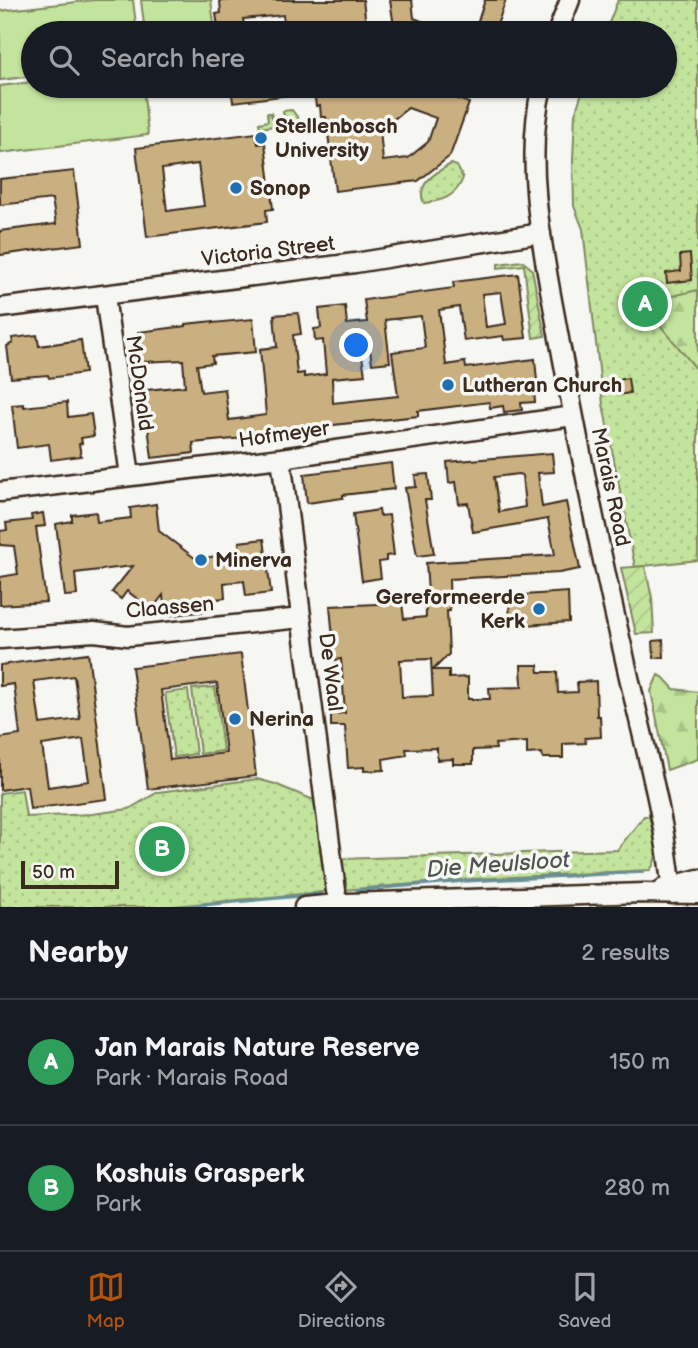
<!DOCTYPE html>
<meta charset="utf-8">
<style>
body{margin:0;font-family:"Balsamiq Sans",sans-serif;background:#20242c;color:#f1f3f6}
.scale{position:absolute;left:21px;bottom:18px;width:98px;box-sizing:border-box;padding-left:7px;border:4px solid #3b2a1e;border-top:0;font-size:19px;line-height:24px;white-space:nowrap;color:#3b2a1e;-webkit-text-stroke:5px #f6f6f2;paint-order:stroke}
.you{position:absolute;left:357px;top:346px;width:24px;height:24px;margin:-18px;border:5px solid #fff;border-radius:50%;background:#1a73e8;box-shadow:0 0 0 10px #1a73e833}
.badge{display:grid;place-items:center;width:46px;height:46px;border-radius:50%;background:#b45309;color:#fff;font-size:23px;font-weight:700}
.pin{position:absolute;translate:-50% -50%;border:4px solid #fff;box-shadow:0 2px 7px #0006}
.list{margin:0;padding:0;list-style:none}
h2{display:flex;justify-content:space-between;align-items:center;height:91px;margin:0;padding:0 28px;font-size:30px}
h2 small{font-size:23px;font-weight:400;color:#9ea1a6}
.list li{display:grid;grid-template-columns:46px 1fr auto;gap:21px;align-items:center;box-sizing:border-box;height:126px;padding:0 28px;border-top:2px solid #363941}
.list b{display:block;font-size:26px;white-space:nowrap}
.list p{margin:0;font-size:23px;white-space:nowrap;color:#9ea1a6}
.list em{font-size:23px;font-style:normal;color:#9ea1a6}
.icon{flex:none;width:38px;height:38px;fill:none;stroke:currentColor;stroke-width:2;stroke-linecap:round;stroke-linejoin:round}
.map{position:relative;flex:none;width:698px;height:907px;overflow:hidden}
.search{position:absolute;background:#171b24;box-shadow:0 2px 5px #0004;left:21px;right:21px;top:21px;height:77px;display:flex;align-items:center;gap:18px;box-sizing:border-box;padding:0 24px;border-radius:38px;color:#9ea1a6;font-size:26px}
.sheet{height:343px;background:#171b24}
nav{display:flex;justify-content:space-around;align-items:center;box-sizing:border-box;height:98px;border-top:2px solid #363941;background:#171b24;font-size:19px;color:#9ea1a6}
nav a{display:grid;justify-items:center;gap:4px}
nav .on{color:#b45309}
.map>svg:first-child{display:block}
</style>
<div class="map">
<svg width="698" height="907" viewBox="0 0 698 907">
<defs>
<pattern id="grass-dots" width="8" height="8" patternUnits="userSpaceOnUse" patternTransform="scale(1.75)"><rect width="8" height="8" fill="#c3e49d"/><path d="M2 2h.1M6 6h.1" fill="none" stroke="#a8c487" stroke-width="1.8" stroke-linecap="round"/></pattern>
<pattern id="forest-firs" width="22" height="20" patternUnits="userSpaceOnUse" patternTransform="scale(1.75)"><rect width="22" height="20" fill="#c3e49d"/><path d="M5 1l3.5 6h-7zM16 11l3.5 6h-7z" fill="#a8c487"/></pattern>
<pattern id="garden-furrows" width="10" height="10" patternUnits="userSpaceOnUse" patternTransform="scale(1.75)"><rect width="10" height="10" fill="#c3e49d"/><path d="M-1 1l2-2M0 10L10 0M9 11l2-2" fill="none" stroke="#a8c487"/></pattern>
</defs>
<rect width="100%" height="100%" fill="#f6f6f2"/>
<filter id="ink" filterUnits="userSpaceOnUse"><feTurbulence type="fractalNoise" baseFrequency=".0143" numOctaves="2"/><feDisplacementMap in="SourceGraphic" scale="14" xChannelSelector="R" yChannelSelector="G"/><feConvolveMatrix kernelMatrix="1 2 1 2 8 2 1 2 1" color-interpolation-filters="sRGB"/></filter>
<g filter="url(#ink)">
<!-- grass -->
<path fill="url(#grass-dots)" stroke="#7f875e" stroke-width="2" d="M 618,0 L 698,0 L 698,560 L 635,567 L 603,404 L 583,229 L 574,206 L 573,160 L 575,114 L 584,86 L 665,86 L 665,33 L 605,33 Z
M 292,110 L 301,122 L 260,128 L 259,123 L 268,121 L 267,113 L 271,113 L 273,121 L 284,119 L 283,111 Z
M 451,164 L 457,166 L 463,178 C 456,197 442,201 424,203 C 415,185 436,172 451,164 Z
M 215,687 L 223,751 L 200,754 L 192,689 Z
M 188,690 L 196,754 L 174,757 L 165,693 Z
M 257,779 L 275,784 L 311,799 L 317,798 L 327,886 L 323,892 L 163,907 L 0,907 L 0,793 L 22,790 L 26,817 L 92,814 L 129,809 L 158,792 Z
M 644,816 L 649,816 C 653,833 662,855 650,870 L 473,879 L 343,890 L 340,859 L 617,850 Z"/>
<!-- forest -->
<path fill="url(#forest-firs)" stroke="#7f875e" stroke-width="2" d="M 698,290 L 698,371 L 646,308 L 668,297 Z
M 658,675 L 663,677 L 674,689 L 698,692 L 698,759 L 667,770 L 651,691 Z"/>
<!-- garden -->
<path fill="url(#garden-furrows)" stroke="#7f875e" stroke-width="2" d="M 522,261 L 532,269 L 545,336 L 533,338 L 524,265 L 498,268 L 498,264 Z
M 645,566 L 652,598 L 654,633 L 636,634 L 621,568 Z"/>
<!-- pitch -->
<path fill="#c3e49d" stroke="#7f875e" stroke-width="2" d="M 94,0 L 133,0 L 137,33 L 33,33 L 33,76 L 0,80 L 0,11 Z
M 141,0 L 211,0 L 215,33 L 145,33 Z
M 33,82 L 33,86 L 143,86 L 148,135 L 0,153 L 0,86 Z"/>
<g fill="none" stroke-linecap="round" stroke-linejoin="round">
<!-- stream -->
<path stroke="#698f97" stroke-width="3.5" d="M 357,890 L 463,881 L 642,872
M 178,907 L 321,894"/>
</g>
<!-- building -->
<path fill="#cab080" stroke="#3b2a1e" stroke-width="2" fill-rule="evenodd" d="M 232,0 L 363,0 L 367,32 L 293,33 L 293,30 L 285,31 L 283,15 L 243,19 L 245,33 L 219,33 L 216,14 L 221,13 L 220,1 Z
M 390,0 L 412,0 L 414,18 L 452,33 L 395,33 Z
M 485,0 L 506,0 L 494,33 L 474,33 Z
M 231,86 L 289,86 L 290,95 L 233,102 Z
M 313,86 L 378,86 L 384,94 L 395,86 L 421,86 L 469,103 L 450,156 L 418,181 L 335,191 L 326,117 L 321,117 L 320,105 L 316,106 ZM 408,108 L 436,118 L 428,142 L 408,158 L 383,161 L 380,130 Z
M 256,133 L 258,144 L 265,143 L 273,209 L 266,210 L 267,222 L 147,237 L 136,148 ZM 198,164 L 204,206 L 167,211 L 162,169 Z
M 74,171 L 83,244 L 0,255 L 0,231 L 56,224 L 52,199 L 0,205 L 0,179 Z
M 690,254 L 692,280 L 667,283 L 666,273 L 681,271 L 680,255 Z
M 518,274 L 526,338 L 504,340 L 503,336 L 464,341 L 459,307 L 439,310 L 446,365 L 465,362 L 466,368 L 535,359 L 537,381 L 533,381 L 535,402 L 521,403 L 522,410 L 504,412 L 503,406 L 490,408 L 489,402 L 418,411 L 418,416 L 286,430 L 286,433 L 267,435 L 268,439 L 255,441 L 254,437 L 193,443 L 194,453 L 152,458 L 145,402 L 148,401 L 147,390 L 185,386 L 183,360 L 142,362 L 138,332 L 186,326 L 186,324 L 213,321 L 213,323 L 253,319 L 256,352 L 212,356 L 213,363 L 197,365 L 201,392 L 225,389 L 229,420 L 266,415 L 260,349 L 277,347 L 274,315 L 298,313 L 301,334 L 293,335 L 297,374 L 304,373 L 304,377 L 326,374 L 323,340 L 315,341 L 314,329 L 321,328 L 319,309 L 345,306 L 347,324 L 367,322 L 364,300 L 454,288 L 453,282 ZM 501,292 L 506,324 L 486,327 L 482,294 ZM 421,316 L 425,348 L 392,352 L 398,396 L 333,403 L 332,378 L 365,375 L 362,356 L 351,357 L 348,338 L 368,335 L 372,364 L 390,362 L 385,320 Z
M 37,335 L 39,346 L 81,340 L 85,373 L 49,378 L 48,375 L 11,378 L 7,346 L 13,343 L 12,338 Z
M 628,378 L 630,393 L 618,395 L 617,380 Z
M 67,402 L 68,417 L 91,414 L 94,436 L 81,438 L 82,443 L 79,444 L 81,456 L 51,460 L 49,444 L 17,448 L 12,405 L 24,404 L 24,407 Z
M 552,453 L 554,472 L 538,473 L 542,507 L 566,502 L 580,569 L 559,573 L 449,579 L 450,611 L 447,611 L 449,654 L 433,670 L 449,670 L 449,678 L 468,677 L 468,699 L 490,699 L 489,688 L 522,687 L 521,665 L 538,665 L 539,672 L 557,672 L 558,693 L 578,692 L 577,682 L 596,681 L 597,716 L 600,716 L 601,737 L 585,738 L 586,743 L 563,744 L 563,758 L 543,758 L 542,753 L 527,754 L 527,742 L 495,744 L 496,749 L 473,750 L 473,764 L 453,764 L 453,759 L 437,760 L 437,748 L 406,749 L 407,755 L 383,759 L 384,770 L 364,771 L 364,767 L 348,768 L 345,726 L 331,726 L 331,714 L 345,713 L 341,659 L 335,660 L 330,606 L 402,603 L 404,619 L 426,617 L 425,594 L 428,594 L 426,563 L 555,555 L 548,519 L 473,532 L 468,503 L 459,504 L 456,482 L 449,483 L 447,462 ZM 518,474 L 522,475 L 525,507 L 499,512 L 494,477 ZM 431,659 L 433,696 L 402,697 L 400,660 Z
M 391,463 L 394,489 L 343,495 L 343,498 L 307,503 L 304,474 Z
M 428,474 L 431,500 L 425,500 L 434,554 L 417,556 L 405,488 L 416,487 L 415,475 Z
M 156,504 L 159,531 L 196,559 L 240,553 L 239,542 L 264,539 L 271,593 L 246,596 L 244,581 L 224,583 L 225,598 L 206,600 L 207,611 L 165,616 L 163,595 L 146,617 L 138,611 L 144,604 L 127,591 L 121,599 L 112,592 L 133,566 L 75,573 L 77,595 L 65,596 L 56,524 L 72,521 L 72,515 L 96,512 L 97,522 L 131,518 L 130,508 Z
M 379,510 L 380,516 L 389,515 L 394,555 L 386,556 L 386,561 L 379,562 L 381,578 L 362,581 L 353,514 Z
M 43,513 L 45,526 L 36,527 L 46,602 L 0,605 L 0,577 L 18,574 L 14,546 L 0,545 L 0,531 L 7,530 L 6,523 L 32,520 L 31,515 Z
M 568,592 L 569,622 L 510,626 L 509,596 Z
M 663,640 L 664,657 L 654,658 L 653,641 Z
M 88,653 L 107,799 L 30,809 L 27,786 L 0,790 L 0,738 L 20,735 L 14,684 L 0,686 L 0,665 ZM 74,676 L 80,719 L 40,724 L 34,681 ZM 83,739 L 89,781 L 48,787 L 42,745 Z
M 241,654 L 256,776 L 148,789 L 132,667 ZM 217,683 L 226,753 L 170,760 L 161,690 Z"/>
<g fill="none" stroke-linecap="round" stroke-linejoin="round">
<!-- minor casing -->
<g stroke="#3b2a1e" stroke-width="23">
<path id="minor" d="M 557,33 L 570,0
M 542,86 C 523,164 544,255 558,333 C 578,441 599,548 624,655 C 641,734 665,813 672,894
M 105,296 L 130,476
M 0,308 L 355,263 L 541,233
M 281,458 L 336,891
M 0,492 L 281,458 L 573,416
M 0,639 L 94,632 L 128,636 L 301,618
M 664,888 L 698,879
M 304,907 L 348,903 L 644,893 L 698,894"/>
</g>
<!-- minor -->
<use href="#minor" stroke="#f6f6f2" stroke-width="18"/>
</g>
</g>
<!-- markers -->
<g fill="#1f6fb2" stroke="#f6f6f2" stroke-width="2.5">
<circle cx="261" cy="138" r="7"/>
<circle cx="236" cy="188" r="7"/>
<circle cx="448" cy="385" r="7"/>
<circle cx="201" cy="560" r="7"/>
<circle cx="539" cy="609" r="7"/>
<circle cx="235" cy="719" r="7"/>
</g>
<g text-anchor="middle" stroke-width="7" stroke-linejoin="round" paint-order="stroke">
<!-- poi labels -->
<g font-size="21" font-weight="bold" fill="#3b2a1e" stroke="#f6f6f2" text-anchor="start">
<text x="275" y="133">Stellenbosch<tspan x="275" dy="24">University</tspan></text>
<text x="250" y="195">Sonop</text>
<text x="462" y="392">Lutheran Church</text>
<text x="215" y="567">Minerva</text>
<text x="525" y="604" text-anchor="end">Gereformeerde<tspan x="525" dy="24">Kerk</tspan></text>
<text x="249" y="726">Nerina</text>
</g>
<!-- street labels -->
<g font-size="21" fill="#3b2a1e" stroke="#f6f6f2">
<text transform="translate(268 251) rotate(-7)" y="7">Victoria Street</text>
<text transform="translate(140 383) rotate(82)" y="7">McDonald</text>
<text transform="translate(284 434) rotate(-8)" y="7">Hofmeyer</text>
<text transform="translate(611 487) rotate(78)" y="7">Marais Road</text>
<text transform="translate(170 607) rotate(-5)" y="7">Claassen</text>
<text transform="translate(331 672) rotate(83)" y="7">De Waal</text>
</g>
<!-- water labels -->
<g font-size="23" font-style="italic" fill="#4e5450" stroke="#f6f6f2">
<text transform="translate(498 864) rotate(-4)" y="8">Die Meulsloot</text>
</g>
</g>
</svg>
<div class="scale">50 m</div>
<div class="you"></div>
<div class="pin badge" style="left:645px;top:304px;background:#2e9e5b">A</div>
<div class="pin badge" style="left:162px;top:849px;background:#2e9e5b">B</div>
<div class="search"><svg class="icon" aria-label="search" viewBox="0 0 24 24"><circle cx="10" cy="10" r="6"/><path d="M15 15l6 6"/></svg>Search here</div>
</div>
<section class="sheet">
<h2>Nearby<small>2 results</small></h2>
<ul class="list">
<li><span class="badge" style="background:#2e9e5b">A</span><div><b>Jan Marais Nature Reserve</b><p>Park · Marais Road</p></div><em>150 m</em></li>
<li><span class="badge" style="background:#2e9e5b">B</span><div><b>Koshuis Grasperk</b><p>Park</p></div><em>280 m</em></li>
</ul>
</section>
<nav>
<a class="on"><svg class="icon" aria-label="map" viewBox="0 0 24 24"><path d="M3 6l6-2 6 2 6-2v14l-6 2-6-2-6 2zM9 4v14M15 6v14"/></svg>Map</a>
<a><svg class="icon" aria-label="directions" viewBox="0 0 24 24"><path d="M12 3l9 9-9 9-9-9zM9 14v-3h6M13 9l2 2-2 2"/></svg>Directions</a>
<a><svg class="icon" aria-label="saved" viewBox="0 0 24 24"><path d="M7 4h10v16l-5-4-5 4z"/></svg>Saved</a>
</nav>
